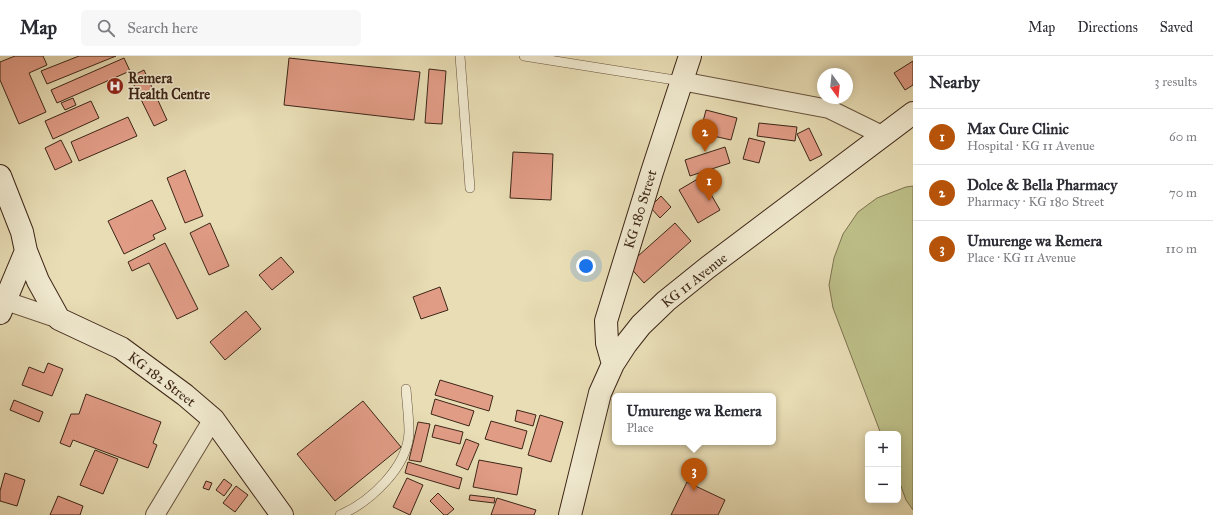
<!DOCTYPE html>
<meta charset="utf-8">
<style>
body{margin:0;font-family:"IM FELL Great Primer",serif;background:#f7f7f7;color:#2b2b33}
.controls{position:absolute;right:12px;bottom:12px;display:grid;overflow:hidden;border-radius:6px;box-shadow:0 2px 10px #0003}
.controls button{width:36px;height:36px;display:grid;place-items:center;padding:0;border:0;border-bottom:1px solid #e1e1e2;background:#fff;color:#2b2b33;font:20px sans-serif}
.compass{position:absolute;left:817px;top:12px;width:36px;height:36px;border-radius:50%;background:#fff;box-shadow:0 2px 10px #0003;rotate:165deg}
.you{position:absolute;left:586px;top:210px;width:14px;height:14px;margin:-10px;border:3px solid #fff;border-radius:50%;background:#1a73e8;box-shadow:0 0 0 6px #1a73e833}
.badge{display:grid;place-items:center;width:26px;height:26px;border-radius:50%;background:#b45309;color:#fff;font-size:13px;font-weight:700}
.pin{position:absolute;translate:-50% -33px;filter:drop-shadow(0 1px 2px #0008)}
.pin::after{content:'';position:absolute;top:21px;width:14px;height:12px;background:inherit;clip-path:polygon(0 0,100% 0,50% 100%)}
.popup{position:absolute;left:612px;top:337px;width:164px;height:52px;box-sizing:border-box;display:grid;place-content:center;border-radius:6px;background:#fff;filter:drop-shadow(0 1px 3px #0005);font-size:13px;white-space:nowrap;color:#7c7c81}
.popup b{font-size:15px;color:#2b2b33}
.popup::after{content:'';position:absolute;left:50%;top:100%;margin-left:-8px;border:8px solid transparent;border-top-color:#fff}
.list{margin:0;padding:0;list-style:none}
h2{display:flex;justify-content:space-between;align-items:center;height:52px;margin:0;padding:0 16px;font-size:17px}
h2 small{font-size:13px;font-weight:400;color:#7c7c81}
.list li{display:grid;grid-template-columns:26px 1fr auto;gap:12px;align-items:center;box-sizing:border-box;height:56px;padding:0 16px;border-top:1px solid #e1e1e2}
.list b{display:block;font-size:15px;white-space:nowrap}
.list p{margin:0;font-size:13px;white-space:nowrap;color:#7c7c81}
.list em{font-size:13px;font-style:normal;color:#7c7c81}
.icon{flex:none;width:22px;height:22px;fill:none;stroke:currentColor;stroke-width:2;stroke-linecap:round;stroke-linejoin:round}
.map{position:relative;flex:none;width:913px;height:459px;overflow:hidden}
header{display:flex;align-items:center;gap:24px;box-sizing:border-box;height:56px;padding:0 20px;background:#fff;border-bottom:1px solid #e1e1e2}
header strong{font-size:19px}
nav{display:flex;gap:22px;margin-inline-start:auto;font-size:14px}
.search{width:280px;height:36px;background:#f7f7f7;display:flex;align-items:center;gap:10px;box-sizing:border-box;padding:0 14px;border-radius:6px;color:#7c7c81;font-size:15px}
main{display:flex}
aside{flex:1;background:#fff}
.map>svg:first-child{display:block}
</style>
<header>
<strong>Map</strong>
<div class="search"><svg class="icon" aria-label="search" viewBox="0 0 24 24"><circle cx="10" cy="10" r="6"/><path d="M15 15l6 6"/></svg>Search here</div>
<nav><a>Map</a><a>Directions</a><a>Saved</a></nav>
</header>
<main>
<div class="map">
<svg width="913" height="459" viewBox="0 0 913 459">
<rect width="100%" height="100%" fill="#e8ddb5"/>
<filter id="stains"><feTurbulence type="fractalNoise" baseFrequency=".005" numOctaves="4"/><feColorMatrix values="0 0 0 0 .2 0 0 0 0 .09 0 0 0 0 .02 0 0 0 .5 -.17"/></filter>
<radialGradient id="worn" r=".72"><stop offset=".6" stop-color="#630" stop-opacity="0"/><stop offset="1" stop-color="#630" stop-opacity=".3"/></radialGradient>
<!-- green -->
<path fill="#bdbf88" stroke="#7d7250" d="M 913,130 L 913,454 L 906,444 L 898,422 L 898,378 L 881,378 L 833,252 L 829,229 L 834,202 L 843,178 L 858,156 L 877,142 L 906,131 Z"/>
<!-- building -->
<path fill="#e19c86" stroke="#3d2617" d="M 15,0 L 43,0 L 47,9 L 29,17 L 46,56 L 19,68 L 0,24 L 0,6 Z
M 79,0 L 116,0 L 47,28 L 41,15 Z
M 124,2 L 130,15 L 57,47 L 51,34 Z
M 289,2 L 420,16 L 414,64 L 284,49 Z
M 913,5 L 913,29 L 905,34 L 894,17 Z
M 429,13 L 446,15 L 442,68 L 425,67 Z
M 144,14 L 167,64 L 154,70 L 130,21 Z
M 73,42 L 76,49 L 65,54 L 61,47 Z
M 91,45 L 99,62 L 53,83 L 45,65 Z
M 706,54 L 737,62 L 731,84 L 700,77 Z
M 128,61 L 137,80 L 79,105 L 71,86 Z
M 759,67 L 797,71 L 795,85 L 757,80 Z
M 809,72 L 822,99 L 810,105 L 797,78 Z
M 749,82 L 765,86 L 759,107 L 743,103 Z
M 61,84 L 72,106 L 55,114 L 45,92 Z
M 725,91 L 730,107 L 690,120 L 685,104 Z
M 513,96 L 553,98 L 551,144 L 510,142 Z
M 185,114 L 203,160 L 185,167 L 167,122 Z
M 701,121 L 720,154 L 698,167 L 679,134 Z
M 661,140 L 671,151 L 660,162 L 650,151 Z
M 152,144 L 166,173 L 153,179 L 155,183 L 124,198 L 108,165 Z
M 210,167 L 229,210 L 209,219 L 190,177 Z
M 675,167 L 691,185 L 644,227 L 628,209 Z
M 165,187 L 198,253 L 177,263 L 149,207 L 132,215 L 128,206 Z
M 281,201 L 294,216 L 272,234 L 259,219 Z
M 440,231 L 448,254 L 421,263 L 413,241 Z
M 246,255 L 261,273 L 225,304 L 210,286 Z
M 48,307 L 63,313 L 52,340 L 22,329 L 29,311 L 44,317 Z
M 440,324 L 493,340 L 489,355 L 435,339 Z
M 86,338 L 161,366 L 153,387 L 157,389 L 148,412 L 73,384 L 70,391 L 60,387 L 71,358 L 79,358 Z
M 435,343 L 474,355 L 469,370 L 431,358 Z
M 14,344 L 43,356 L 39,366 L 10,354 Z
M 363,345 L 401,391 L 335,445 L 297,398 Z
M 517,354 L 536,359 L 533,370 L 515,365 Z
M 540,359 L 563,366 L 551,406 L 528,399 Z
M 491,365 L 527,375 L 522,393 L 485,383 Z
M 418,366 L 430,368 L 421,406 L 409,404 Z
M 435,369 L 463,376 L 460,388 L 432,381 Z
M 466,383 L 479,388 L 468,414 L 456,409 Z
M 95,394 L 118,403 L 103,438 L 80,429 Z
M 479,404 L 522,412 L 517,439 L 473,431 Z
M 408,406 L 462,422 L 459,433 L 405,417 Z
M 5,417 L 25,424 L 17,450 L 0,445 L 0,435 Z
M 407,422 L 423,429 L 410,459 L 393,451 Z
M 224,423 L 232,429 L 224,440 L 216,434 Z
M 206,425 L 212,427 L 209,434 L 203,432 Z
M 687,426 L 725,444 L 718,459 L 671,459 Z
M 236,430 L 248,439 L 235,456 L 223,447 Z
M 438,437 L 454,453 L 447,459 L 444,459 L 430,445 Z
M 470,439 L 495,442 L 494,447 L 469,444 Z
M 58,440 L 83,450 L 80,459 L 50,459 Z
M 497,442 L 536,454 L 534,459 L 491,459 Z"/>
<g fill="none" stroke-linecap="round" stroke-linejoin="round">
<!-- lane casing -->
<g stroke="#68543e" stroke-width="10">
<path id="lane" d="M 460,0 L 470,132
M 524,0 L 681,25
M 340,459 C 370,446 408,411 409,376 C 409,362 407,347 406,333"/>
</g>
<!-- street casing -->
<g stroke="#68543e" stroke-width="20">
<path id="street" d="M 681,25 L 829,53 L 882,79
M 0,243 L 59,263
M 155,459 L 213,363"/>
</g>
<!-- secondary casing -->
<g stroke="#3d2617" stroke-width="24">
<path id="secondary" d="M 0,120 L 22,176 L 26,195 L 38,225 L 59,263 L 121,292 L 185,339 L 213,363 L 282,459
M 0,257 L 26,195
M 613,308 L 607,287 L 606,265 L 652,116 L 690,0
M 570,459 L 600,337 L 613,308 L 626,288 L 641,269 L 666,245 L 707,212 L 913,57"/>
</g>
<!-- lane -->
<use href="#lane" stroke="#f0e9cf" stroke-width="9"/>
<!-- street -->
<use href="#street" stroke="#f0e9cf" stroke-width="18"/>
<!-- secondary -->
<use href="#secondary" stroke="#f0e9cf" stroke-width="22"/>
</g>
<!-- icons -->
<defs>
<g id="hospital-disc" transform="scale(0.9)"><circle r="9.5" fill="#8f2418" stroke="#f0e9cf"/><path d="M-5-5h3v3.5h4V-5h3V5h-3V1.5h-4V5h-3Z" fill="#fff"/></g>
</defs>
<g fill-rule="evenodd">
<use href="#hospital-disc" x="115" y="30"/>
</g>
<g text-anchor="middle" stroke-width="3.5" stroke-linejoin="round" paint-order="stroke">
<!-- poi labels -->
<g font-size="14" font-weight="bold" fill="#3d2617" stroke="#f0e9cf" text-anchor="start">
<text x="128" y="27">Remera<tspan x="128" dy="16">Health Centre</tspan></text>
</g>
<!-- street labels -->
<g font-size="14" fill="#3d2617" stroke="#f0e9cf">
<text transform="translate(640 153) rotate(-73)" y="5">KG 180 Street</text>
<text transform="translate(694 224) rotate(-38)" y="5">KG 11 Avenue</text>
<text transform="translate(162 323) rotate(37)" y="5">KG 182 Street</text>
</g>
</g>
<rect width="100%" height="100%" filter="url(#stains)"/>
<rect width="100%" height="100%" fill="url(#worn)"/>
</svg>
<div class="controls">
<button>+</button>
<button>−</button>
</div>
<svg class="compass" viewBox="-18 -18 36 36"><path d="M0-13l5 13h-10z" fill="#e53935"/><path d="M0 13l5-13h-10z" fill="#7c7c81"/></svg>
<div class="you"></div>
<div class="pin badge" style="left:709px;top:145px">1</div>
<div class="pin badge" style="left:705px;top:96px">2</div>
<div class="pin badge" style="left:694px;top:435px">3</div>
<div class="popup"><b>Umurenge wa Remera</b>Place</div>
</div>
<aside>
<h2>Nearby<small>3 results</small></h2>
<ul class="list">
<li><span class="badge">1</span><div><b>Max Cure Clinic</b><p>Hospital · KG 11 Avenue</p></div><em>60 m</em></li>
<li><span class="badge">2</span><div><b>Dolce &amp; Bella Pharmacy</b><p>Pharmacy · KG 180 Street</p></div><em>70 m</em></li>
<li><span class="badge">3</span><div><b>Umurenge wa Remera</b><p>Place · KG 11 Avenue</p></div><em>110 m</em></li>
</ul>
</aside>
</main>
